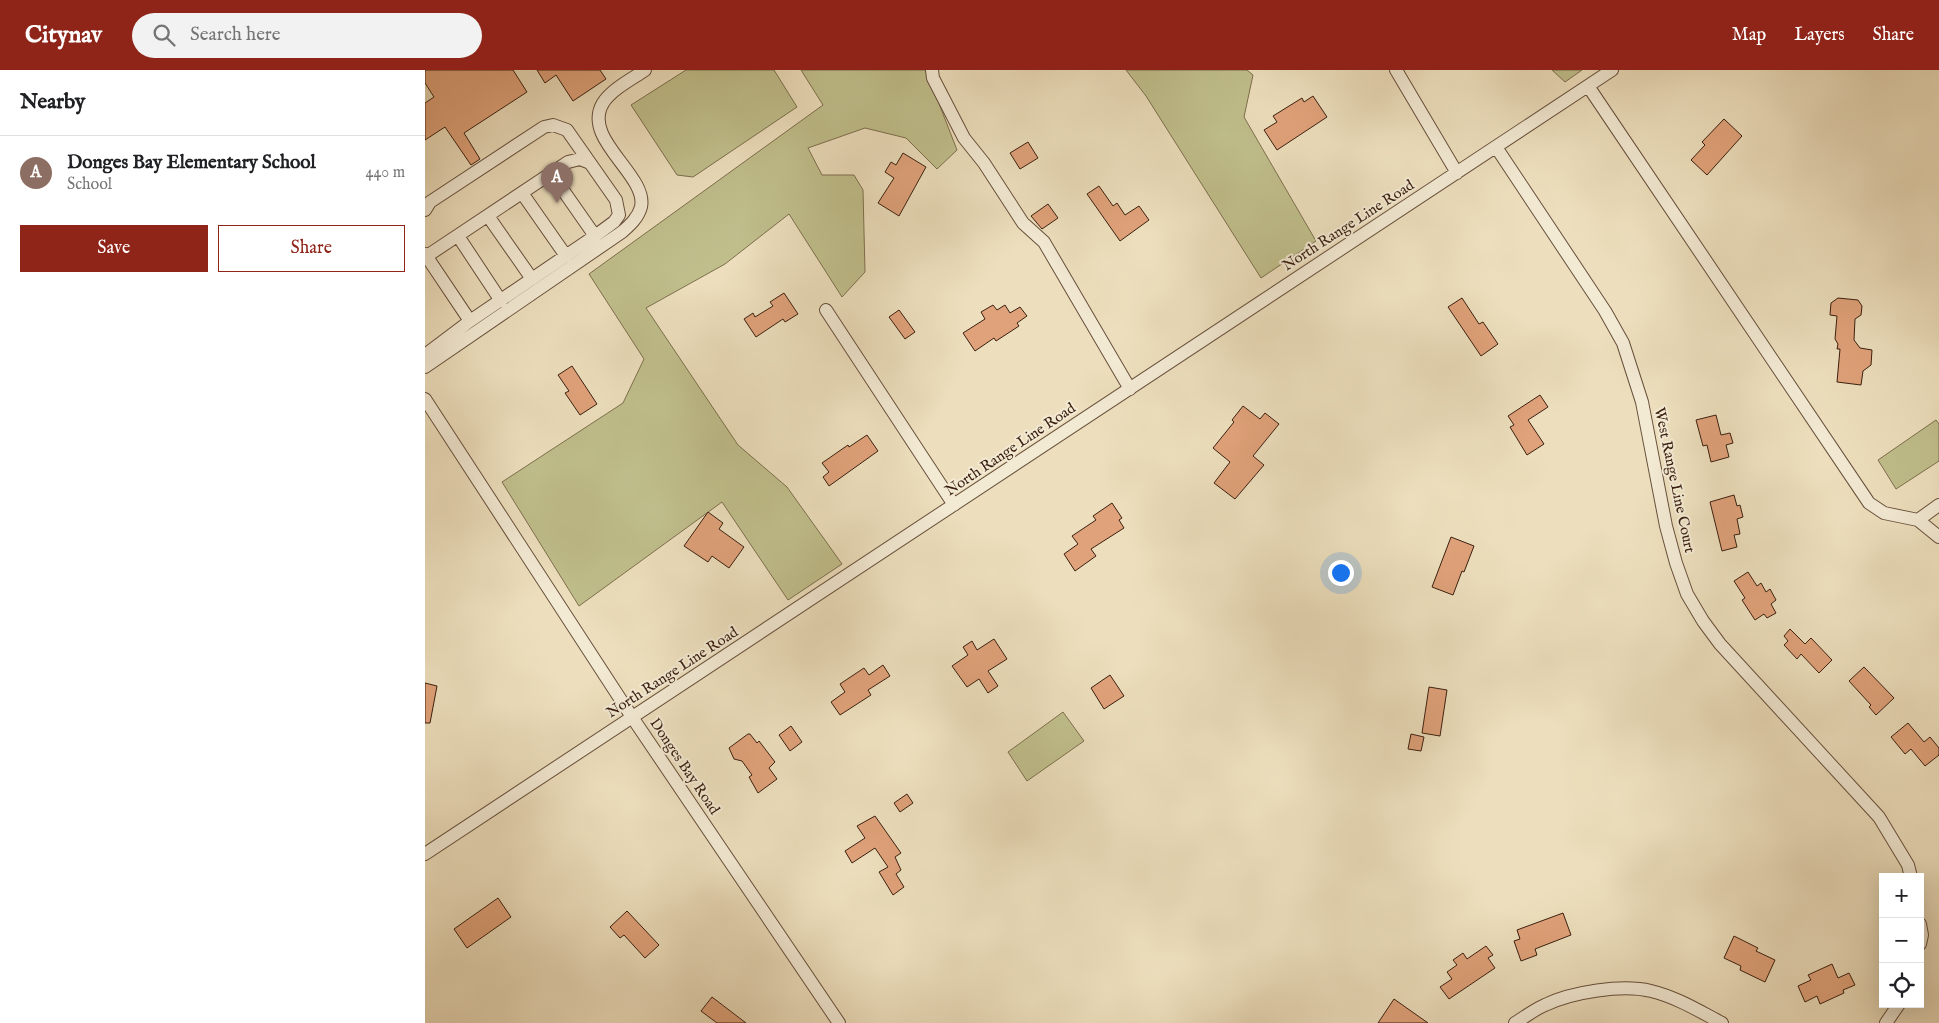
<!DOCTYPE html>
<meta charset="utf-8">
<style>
body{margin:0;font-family:"IM FELL English",serif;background:#f2f2f2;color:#202124}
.controls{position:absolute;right:15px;bottom:15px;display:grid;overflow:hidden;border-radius:0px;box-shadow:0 5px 20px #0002}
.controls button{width:45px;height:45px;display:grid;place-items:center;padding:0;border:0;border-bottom:1px solid #e0e0e0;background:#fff;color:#202124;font:25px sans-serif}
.you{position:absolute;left:915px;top:502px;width:18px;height:18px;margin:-12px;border:4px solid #fff;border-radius:50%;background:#1a73e8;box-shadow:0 0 0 8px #1a73e833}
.badge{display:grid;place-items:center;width:32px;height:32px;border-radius:50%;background:#8f2418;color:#fff;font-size:16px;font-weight:700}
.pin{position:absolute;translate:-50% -41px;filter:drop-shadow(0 1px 2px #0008)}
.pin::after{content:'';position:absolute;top:26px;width:18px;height:15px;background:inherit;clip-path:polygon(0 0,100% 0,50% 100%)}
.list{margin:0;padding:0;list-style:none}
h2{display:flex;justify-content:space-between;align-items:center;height:65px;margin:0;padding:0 20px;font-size:21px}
h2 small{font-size:16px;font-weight:400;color:#757577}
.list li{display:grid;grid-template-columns:32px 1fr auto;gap:15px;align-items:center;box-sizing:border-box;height:75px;padding:0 20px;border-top:1px solid #e0e0e0}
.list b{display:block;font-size:19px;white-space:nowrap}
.list p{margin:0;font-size:16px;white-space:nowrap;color:#757577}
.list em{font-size:16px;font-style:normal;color:#757577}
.actions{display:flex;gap:10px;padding:15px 20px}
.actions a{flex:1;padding:11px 0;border:1px solid #8f2418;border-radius:0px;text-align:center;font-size:18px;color:#8f2418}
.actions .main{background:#8f2418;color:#fff}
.icon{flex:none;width:28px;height:28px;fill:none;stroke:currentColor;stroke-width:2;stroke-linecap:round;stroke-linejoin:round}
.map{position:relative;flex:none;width:1514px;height:953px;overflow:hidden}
header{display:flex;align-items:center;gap:30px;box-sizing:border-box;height:70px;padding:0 25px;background:#8f2418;color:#fff}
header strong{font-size:24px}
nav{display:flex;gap:28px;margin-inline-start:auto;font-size:18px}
.search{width:350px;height:45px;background:#f2f2f2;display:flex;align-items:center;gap:12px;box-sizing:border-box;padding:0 18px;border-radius:28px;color:#757577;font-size:19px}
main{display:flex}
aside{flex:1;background:#fff}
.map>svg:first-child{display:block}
</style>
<header>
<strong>Citynav</strong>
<div class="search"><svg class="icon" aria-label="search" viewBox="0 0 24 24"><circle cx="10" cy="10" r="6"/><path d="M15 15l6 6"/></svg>Search here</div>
<nav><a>Map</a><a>Layers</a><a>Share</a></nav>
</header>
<main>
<aside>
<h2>Nearby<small></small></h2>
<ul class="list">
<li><span class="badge" style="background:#8d6e63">A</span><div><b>Donges Bay Elementary School</b><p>School</p></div><em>440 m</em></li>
</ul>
<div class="actions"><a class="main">Save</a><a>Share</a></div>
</aside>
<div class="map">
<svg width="1514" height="953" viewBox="0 0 1514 953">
<rect width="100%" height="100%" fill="#eddfbd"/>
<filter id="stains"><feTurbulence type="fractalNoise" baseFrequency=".004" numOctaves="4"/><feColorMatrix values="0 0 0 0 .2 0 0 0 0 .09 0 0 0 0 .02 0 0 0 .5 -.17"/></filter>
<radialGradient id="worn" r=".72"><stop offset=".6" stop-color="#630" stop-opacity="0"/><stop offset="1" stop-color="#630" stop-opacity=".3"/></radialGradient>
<!-- green -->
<path fill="#c0bf8c" stroke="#7d6f4e" d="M 261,0 L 349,0 L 372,37 L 268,107 L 252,105 L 206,35 Z
M 376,0 L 501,0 L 532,80 L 512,99 L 481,68 L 440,58 L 383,78 L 397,105 L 429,105 L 438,120 L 440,202 L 417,227 L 364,144 L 300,194 L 221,238 L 313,375 L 362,417 L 417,494 L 363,530 L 297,432 L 154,536 L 77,412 L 198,333 L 219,289 L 164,204 L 398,35 Z
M 701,0 L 822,0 L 828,5 L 819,47 L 891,171 L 836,208 L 721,26 Z
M 1127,0 L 1157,0 L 1140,12 Z
M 1511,350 L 1514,354 L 1514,391 L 1471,419 L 1453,390 Z
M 638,642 L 659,671 L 602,711 L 583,682 Z"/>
<!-- building -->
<path fill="#e0a27a" stroke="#3a1f10" d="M 0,0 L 88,0 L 102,22 L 39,63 L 55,89 L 46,95 L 20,57 L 0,70 L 0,33 L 9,27 L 0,13 Z
M 112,0 L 175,0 L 181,9 L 148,31 L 131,5 L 120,13 Z
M 888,26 L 902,47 L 852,80 L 839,60 L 852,52 L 848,46 L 877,28 L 879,32 Z
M 1299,49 L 1317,66 L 1282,105 L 1266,90 L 1280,75 L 1277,72 Z
M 603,72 L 613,88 L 595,99 L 585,83 Z
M 478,83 L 501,97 L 474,146 L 453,133 L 469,108 L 460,102 L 466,92 L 471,95 Z
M 674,116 L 688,136 L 692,133 L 700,145 L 714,136 L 724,150 L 695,171 L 662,124 Z
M 623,134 L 633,148 L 617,159 L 606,146 Z
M 359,223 L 373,244 L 360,252 L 358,249 L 331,267 L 319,249 L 328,243 L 330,247 L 348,236 L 345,232 Z
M 1037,228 L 1054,254 L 1058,252 L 1073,274 L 1056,286 L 1023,237 Z
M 1413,228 L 1433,230 L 1437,236 L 1436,245 L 1430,249 L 1429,270 L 1435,278 L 1447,280 L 1446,295 L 1438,301 L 1436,315 L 1412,312 L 1415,279 L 1412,279 L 1413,274 L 1410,269 L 1412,246 L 1405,245 L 1406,233 Z
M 568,235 L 572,240 L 580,235 L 585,243 L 595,237 L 602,246 L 592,253 L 594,256 L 571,271 L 569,268 L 550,281 L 538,263 L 560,249 L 556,242 Z
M 474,240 L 490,262 L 480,269 L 464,247 Z
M 147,296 L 172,334 L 155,345 L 140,323 L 144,321 L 133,305 Z
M 1115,325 L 1123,337 L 1103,350 L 1119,374 L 1102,385 L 1085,357 L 1089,355 L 1083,346 Z
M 818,336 L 835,349 L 840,343 L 854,354 L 828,386 L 839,395 L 810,429 L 789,413 L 805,392 L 788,378 L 809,352 L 807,350 Z
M 1291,345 L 1296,365 L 1305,363 L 1308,373 L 1301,375 L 1304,387 L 1286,392 L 1282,375 L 1278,376 L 1271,350 Z
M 442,365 L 453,381 L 404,416 L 398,407 L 404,402 L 397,393 L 423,375 L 424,377 Z
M 1309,425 L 1312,436 L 1315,435 L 1318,447 L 1312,449 L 1315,464 L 1309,465 L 1312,477 L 1297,481 L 1285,432 Z
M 687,433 L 697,448 L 694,450 L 699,458 L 666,479 L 671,486 L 650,501 L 639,484 L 653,474 L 647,466 L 671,450 L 668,446 Z
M 283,442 L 298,453 L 294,459 L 319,477 L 304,498 L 287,486 L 283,492 L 259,476 Z
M 1026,467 L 1049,476 L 1039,502 L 1037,501 L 1028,525 L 1007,517 Z
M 1323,502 L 1332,516 L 1336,513 L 1341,522 L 1345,519 L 1351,530 L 1346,534 L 1351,543 L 1342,548 L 1339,544 L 1330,550 L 1317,530 L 1320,528 L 1309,511 Z
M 1365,559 L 1380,574 L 1386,568 L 1407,590 L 1394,603 L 1376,584 L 1372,589 L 1359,575 L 1363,571 L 1359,566 Z
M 569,569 L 582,589 L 563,601 L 573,616 L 563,623 L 554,609 L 542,617 L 527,596 L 543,585 L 538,577 L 547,571 L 552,580 Z
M 458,595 L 465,606 L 443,620 L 446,625 L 415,645 L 406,632 L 420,622 L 415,614 L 439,598 L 444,605 Z
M 1439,597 L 1469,628 L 1451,645 L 1444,637 L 1446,635 L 1424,611 Z
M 685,605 L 699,626 L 679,639 L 666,618 Z
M 0,613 L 12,616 L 5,653 L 0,653 Z
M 1004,617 L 1022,620 L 1015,666 L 997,663 Z
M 1483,653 L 1499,672 L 1505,667 L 1514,678 L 1514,685 L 1500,696 L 1486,679 L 1480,684 L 1466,667 Z
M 366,656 L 377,672 L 365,681 L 354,665 Z
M 323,664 L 325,664 L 332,673 L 334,671 L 350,692 L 344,698 L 352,709 L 333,723 L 324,707 L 327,705 L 317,691 L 309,689 L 304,678 Z
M 986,664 L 999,667 L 996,681 L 983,679 Z
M 482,724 L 488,733 L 475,742 L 469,733 Z
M 450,746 L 476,783 L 470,787 L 476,800 L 471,804 L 479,817 L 468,825 L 454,802 L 463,797 L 450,778 L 427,793 L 420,781 L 440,768 L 432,756 Z
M 73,828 L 86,847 L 42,878 L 29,859 Z
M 202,841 L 234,875 L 220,888 L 199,865 L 195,868 L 185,857 Z
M 1138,843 L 1146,865 L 1110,879 L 1112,885 L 1096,891 L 1089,871 L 1095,869 L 1092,860 Z
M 1309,866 L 1333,878 L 1331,881 L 1350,890 L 1340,912 L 1315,900 L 1316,896 L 1299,888 Z
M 1061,876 L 1068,885 L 1063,888 L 1070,898 L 1024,929 L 1015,917 L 1027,909 L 1022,902 L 1032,895 L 1028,890 L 1038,883 L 1042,889 Z
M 1407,894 L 1413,908 L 1424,903 L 1430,915 L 1418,920 L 1419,923 L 1395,934 L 1392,926 L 1380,932 L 1373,916 L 1386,910 L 1383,905 Z
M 287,927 L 321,953 L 292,953 L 276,941 Z
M 969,929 L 1003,953 L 953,953 Z"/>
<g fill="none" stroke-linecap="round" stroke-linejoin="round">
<!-- minor casing -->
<g stroke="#674f3b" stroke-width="14">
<path id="minor" d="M 507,0 L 508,8 L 539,68 L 559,93 L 598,153 L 619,172 L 705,319
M 971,0 L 1032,103
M 1163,16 L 1444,433 L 1459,443 L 1493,450 L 1514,467
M 1071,77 L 1180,241 L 1198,273 L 1217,332 L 1241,456 L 1251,493 L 1262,524 L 1278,551 L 1295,574 L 1454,747 L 1483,795 L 1486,807
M 126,103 L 170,166
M 97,123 L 141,186
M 0,140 L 5,132 L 119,57 L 128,55 L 142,60 L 191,130 L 194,145 L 189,152 L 170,166 L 45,251 L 0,285
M 63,146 L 107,209
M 33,166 L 76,231
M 0,184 L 45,251
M 2,186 L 143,92 L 155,89 L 165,93
M 401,240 L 529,435
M 0,297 L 197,162 C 205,155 213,148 216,137 C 223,105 156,69 178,33 C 187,19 207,9 220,0
M 0,329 L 207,647 L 414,953
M 1493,450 L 1514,435
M 0,784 L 1187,0
M 1495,854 L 1497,865 L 1495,874
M 1090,953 C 1100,947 1110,939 1120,935 C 1147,922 1197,914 1226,921 C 1251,927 1274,941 1297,953
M 1461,953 L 1474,934"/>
</g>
<!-- minor -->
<use href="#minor" stroke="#f3ead4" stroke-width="12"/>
</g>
<g text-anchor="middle" stroke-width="4" stroke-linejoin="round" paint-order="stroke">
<!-- street labels -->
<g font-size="15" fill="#3a1f10" stroke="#f3ead4">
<text transform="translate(923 155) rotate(-33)" y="5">North Range Line Road</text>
<text transform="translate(585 379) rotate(-34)" y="5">North Range Line Road</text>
<text transform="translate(1250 410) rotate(78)" y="5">West Range Line Court</text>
<text transform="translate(247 602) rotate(-33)" y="5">North Range Line Road</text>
<text transform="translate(260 696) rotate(56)" y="5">Donges Bay Road</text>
</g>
</g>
<rect width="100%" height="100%" filter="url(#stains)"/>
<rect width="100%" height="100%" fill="url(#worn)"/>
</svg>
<div class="controls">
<button>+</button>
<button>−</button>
<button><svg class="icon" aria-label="locate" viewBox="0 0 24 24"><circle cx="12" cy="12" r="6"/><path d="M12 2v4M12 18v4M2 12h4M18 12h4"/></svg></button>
</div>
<div class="you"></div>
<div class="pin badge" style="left:132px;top:133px;background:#8d6e63">A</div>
</div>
</main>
